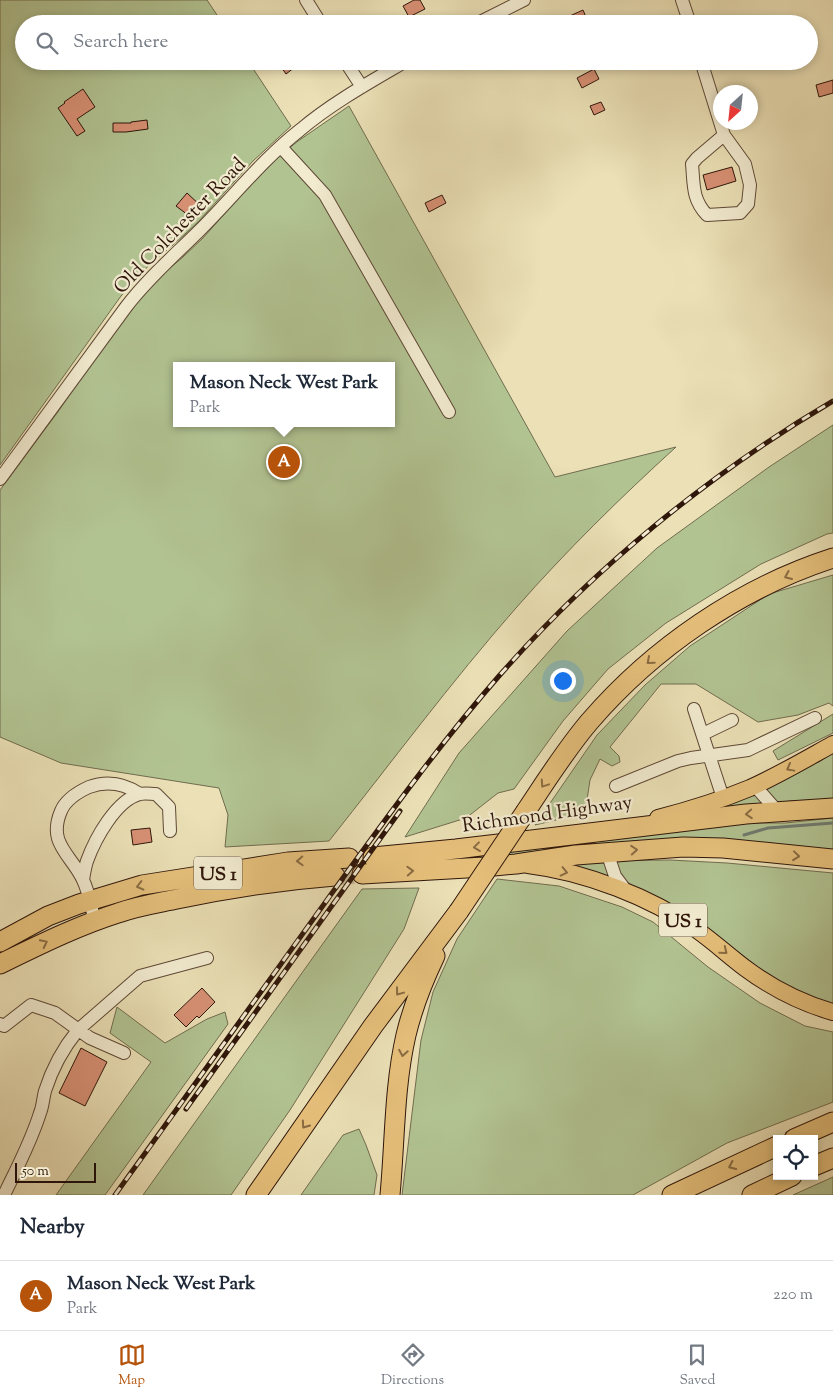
<!DOCTYPE html>
<style>
body{margin:0;font-family:"Sorts Mill Goudy",serif;background:#f6f6f7;color:#1f2937}
.controls{position:absolute;right:15px;bottom:15px;display:grid;overflow:hidden;border-radius:0px;box-shadow:0 2px 8px #0003}
.controls button{width:45px;height:45px;display:grid;place-items:center;padding:0;border:0;border-bottom:1px solid #e0e1e3;background:#fff;color:#1f2937;font:25px sans-serif}
.compass{position:absolute;left:713px;top:85px;width:45px;height:45px;border-radius:50%;background:#fff;box-shadow:0 2px 8px #0003;rotate:207deg}
.scale{position:absolute;left:15px;bottom:12px;width:81px;box-sizing:border-box;padding-left:5px;border:2px solid #2f160a;border-top:0;font-size:14px;line-height:18px;white-space:nowrap;color:#2f160a;-webkit-text-stroke:4px #f2ebd0;paint-order:stroke}
.you{position:absolute;left:562px;top:680px;width:18px;height:18px;margin:-12px;border:4px solid #fff;border-radius:50%;background:#1a73e8;box-shadow:0 0 0 8px #1a73e833}
.badge{display:grid;place-items:center;width:32px;height:32px;border-radius:50%;background:#b45309;color:#fff;font-size:16px;font-weight:700}
.pin{position:absolute;translate:-50% -50%;border:2px solid #fff;box-shadow:0 1px 5px #0006}
.popup{position:absolute;left:173px;top:362px;width:222px;height:65px;box-sizing:border-box;display:grid;place-content:center;border-radius:0px;background:#fff;filter:drop-shadow(0 1px 4px #0005);font-size:16px;white-space:nowrap;color:#747a83}
.popup b{font-size:19px;color:#1f2937}
.popup::after{content:'';position:absolute;left:50%;top:100%;margin-left:-10px;border:10px solid transparent;border-top-color:#fff}
.list{margin:0;padding:0;list-style:none}
h2{display:flex;justify-content:space-between;align-items:center;height:65px;margin:0;padding:0 20px;font-size:21px}
h2 small{font-size:16px;font-weight:400;color:#747a83}
.list li{display:grid;grid-template-columns:32px 1fr auto;gap:15px;align-items:center;box-sizing:border-box;height:70px;padding:0 20px;border-top:1px solid #e0e1e3}
.list b{display:block;font-size:19px;white-space:nowrap}
.list p{margin:0;font-size:16px;white-space:nowrap;color:#747a83}
.list em{font-size:16px;font-style:normal;color:#747a83}
.icon{flex:none;width:28px;height:28px;fill:none;stroke:currentColor;stroke-width:2;stroke-linecap:round;stroke-linejoin:round}
.map{position:relative;flex:none;width:833px;height:1195px;overflow:hidden}
.search{position:absolute;background:#fff;box-shadow:0 2px 8px #0003;left:15px;right:15px;top:15px;height:55px;display:flex;align-items:center;gap:12px;box-sizing:border-box;padding:0 18px;border-radius:28px;color:#747a83;font-size:19px}
.sheet{height:135px;background:#fff}
nav{display:flex;justify-content:space-around;align-items:center;box-sizing:border-box;height:70px;border-top:1px solid #e0e1e3;background:#fff;font-size:14px;color:#747a83}
nav a{display:grid;justify-items:center;gap:2px}
nav .on{color:#b45309}
.map>svg:first-child{display:block}
</style>
<div class="map">
<svg width="833" height="1195" viewBox="0 0 833 1195">
<rect width="100%" height="100%" fill="#ebe0b6"/>
<filter id="stains"><feTurbulence type="fractalNoise" baseFrequency=".004" numOctaves="4"/><feColorMatrix values="0 0 0 0 .2 0 0 0 0 .09 0 0 0 0 .02 0 0 0 .5 -.17"/></filter>
<radialGradient id="worn" r=".72"><stop offset=".6" stop-color="#630" stop-opacity="0"/><stop offset="1" stop-color="#630" stop-opacity=".3"/></radialGradient>
<!-- green -->
<path fill="#b2c392" stroke="#706c4e" fill-rule="evenodd" d="M 0,0 L 207,0 L 223,24 L 24,24 L 24,61 L 248,61 L 291,126 L 253,161 L 198,222 L 173,245 L 150,264 L 121,296 L 0,465 Z
M 349,106 L 555,477 L 676,447 C 620,498 566,551 516,608 C 451,682 391,763 329,841 L 225,847 L 228,815 L 219,788 L 61,763 L 0,737 L 0,490 L 57,413 L 118,325 L 158,278 L 183,257 L 203,238 L 252,183 L 276,159 L 298,141 ZM 176,366 L 392,366 L 392,423 L 176,423 Z
M 833,425 L 833,533 L 827,534 L 761,564 L 666,623 L 608,669 L 563,721 L 514,789 L 498,793 L 466,818 L 405,837 L 459,753 L 567,631 L 657,548 L 769,467 Z
M 833,575 L 833,706 L 829,703 L 798,715 L 758,722 L 696,684 L 661,684 L 610,747 L 619,756 L 620,762 L 612,766 L 600,759 L 590,780 L 585,813 L 535,825 L 597,735 L 645,685 L 690,646 L 769,594 Z
M 833,714 L 833,733 L 778,760 L 773,751 Z
M 833,753 L 833,799 L 790,801 L 684,816 Z
M 833,818 L 833,852 L 536,854 L 368,867 L 743,823 L 785,823 Z
M 670,860 L 727,863 L 833,873 L 833,1006 L 793,991 L 768,975 L 741,954 L 694,921 L 553,864 L 584,861 Z
M 497,879 L 559,886 L 622,907 L 653,922 L 708,967 L 760,1003 L 805,1026 L 833,1032 L 833,1102 L 727,1143 L 633,1195 L 402,1195 L 421,1040 L 433,992 L 457,939 Z
M 419,888 L 404,929 L 290,1110 L 231,1195 L 143,1195 L 362,889 Z
M 117,1007 L 165,1043 L 207,1019 L 225,1012 L 228,1024 L 105,1195 L 56,1195 L 151,1062 L 110,1033 Z
M 359,1129 L 366,1145 L 377,1175 L 374,1195 L 301,1195 L 343,1135 Z
M 833,1177 L 833,1195 L 793,1195 Z"/>
<g fill="none" stroke-linecap="round" stroke-linejoin="round">
<!-- stream -->
<path stroke="#6f7a70" stroke-width="3" d="M 744,835 L 768,828 L 833,823"/>
</g>
<!-- building -->
<path fill="#d79074" stroke="#2f160a" d="M 414,0 L 420,0 L 425,9 L 409,17 L 403,6 Z
M 583,10 L 589,24 L 552,24 Z
M 277,61 L 303,61 L 286,74 Z
M 594,69 L 599,79 L 582,88 L 577,78 Z
M 833,80 L 833,93 L 819,97 L 816,85 Z
M 83,89 L 95,107 L 77,119 L 85,131 L 77,136 L 58,108 L 65,103 L 64,102 Z
M 601,102 L 605,110 L 594,115 L 590,106 Z
M 147,120 L 148,129 L 126,132 L 113,132 L 113,123 L 131,123 L 131,122 Z
M 732,167 L 736,181 L 707,190 L 703,175 Z
M 187,193 L 202,207 L 192,218 L 176,206 Z
M 442,195 L 446,203 L 429,212 L 425,203 Z
M 150,828 L 152,842 L 133,845 L 131,830 Z
M 202,988 L 215,1002 L 199,1018 L 197,1016 L 186,1027 L 174,1015 Z
M 81,1048 L 107,1062 L 85,1106 L 59,1093 Z"/>
<g fill="none" stroke-linecap="round" stroke-linejoin="round">
<!-- highway-tunnel -->
<path stroke="#c5b894" stroke-width="19" stroke-dasharray="19 9" stroke-linecap="butt" d="M 335,876 L 362,874"/>
<!-- minor casing -->
<g stroke="#5e4835" stroke-width="14">
<path id="minor" d="M 306,0 L 321,24
M 682,0 L 690,24
M 476,24 L 524,0
M 345,61 L 362,87
M 701,61 L 724,135 L 745,164 L 750,185 L 748,204 L 740,213 L 707,215 C 692,199 694,185 692,164 L 697,158 L 724,135
M 281,147 L 325,195 L 449,412
M 0,479 L 126,307 C 148,278 175,255 200,230 C 233,197 263,159 300,130 C 332,103 370,82 406,61
M 694,709 L 723,798
M 703,734 L 732,720
M 616,786 L 678,761 L 691,758 L 748,750 L 815,718
M 755,786 L 778,812
M 607,852 L 615,876 L 627,892
M 83,880 C 84,874 85,867 87,861 C 95,839 116,800 140,794 C 145,793 151,794 156,794 L 169,807 L 170,831
M 95,921 C 91,907 89,892 83,880 C 71,854 47,844 61,811 C 66,799 78,792 89,787 C 108,780 125,784 140,794
M 0,1024 L 4,1026 L 31,1005 L 55,1013 L 90,1038 L 124,1053
M 4,1195 C 17,1168 31,1142 40,1113 C 43,1106 43,1098 45,1091 C 52,1069 64,1047 78,1030 L 140,976 L 207,958"/>
</g>
<!-- major casing -->
<g stroke="#2f160a" stroke-width="18">
<path id="major" d="M 658,818 C 689,810 721,800 750,788 C 779,775 806,759 833,744
M 528,865 C 585,872 651,897 697,930 C 714,942 729,956 745,968 C 772,988 801,1003 833,1012"/>
</g>
<!-- highway casing -->
<g stroke="#2f160a" stroke-width="21">
<path id="highway" d="M 526,811 C 546,781 566,749 590,721 C 653,648 740,588 833,558
M 373,857 L 456,849 L 746,814 L 833,808
M 362,874 L 484,867 L 516,864 L 576,855 L 683,847 L 723,848 L 833,859
M 0,942 L 48,916 L 79,904 L 142,885 L 288,862 L 349,858
M 0,964 C 39,945 77,926 118,913 C 138,906 158,903 177,899 C 229,888 283,880 335,876
M 794,1139 L 833,1122
M 814,1166 L 833,1158
M 256,1195 L 373,1026 L 459,911
M 390,1195 C 395,1142 394,1087 406,1035 C 412,1010 424,979 435,956
M 672,1195 L 777,1146
M 752,1195 L 792,1176"/>
</g>
<!-- minor -->
<use href="#minor" stroke="#f2ebd0" stroke-width="12"/>
<!-- major -->
<use href="#major" stroke="#e6c07b" stroke-width="16"/>
<!-- highway -->
<use href="#highway" stroke="#e6c07b" stroke-width="19"/>
<!-- rail casing -->
<g stroke="#2f160a" stroke-width="5">
<path id="rail" d="M 186,1109 L 400,811
M 115,1195 C 186,1097 256,998 327,900 C 382,824 437,747 499,676 C 594,568 709,474 833,401"/>
</g>
<!-- rail -->
<use href="#rail" stroke="#f2ebd0" stroke-width="3" stroke-dasharray="9" stroke-linecap="butt"/>
<!-- highway-bridge casing -->
<g stroke="#2f160a" stroke-width="21" stroke-linecap="butt">
<path id="highway-bridge" d="M 459,911 L 526,811"/>
</g>
<!-- highway-bridge -->
<use href="#highway-bridge" stroke="#e6c07b" stroke-width="19"/>
</g>
<!-- one-way arrows -->
<defs><path id="oneway-chevron" d="M-2-3.5L2.5 0L-2 3.5" fill="none" stroke-width="1.6" stroke-linecap="round" stroke-linejoin="round" transform="scale(1.25)"/></defs>
<g stroke="#8a6b42">
<use href="#oneway-chevron" transform="translate(788 576) rotate(156)"/>
<use href="#oneway-chevron" transform="translate(650 661) rotate(139)"/>
<use href="#oneway-chevron" transform="translate(790 768) rotate(151)"/>
<use href="#oneway-chevron" transform="translate(544 784) rotate(124)"/>
<use href="#oneway-chevron" transform="translate(749 814) rotate(176)"/>
<use href="#oneway-chevron" transform="translate(477 847) rotate(173)"/>
<use href="#oneway-chevron" transform="translate(634 850) rotate(-4)"/>
<use href="#oneway-chevron" transform="translate(796 856) rotate(6)"/>
<use href="#oneway-chevron" transform="translate(300 861) rotate(177)"/>
<use href="#oneway-chevron" transform="translate(410 871) rotate(-3)"/>
<use href="#oneway-chevron" transform="translate(564 872) rotate(13)"/>
<use href="#oneway-chevron" transform="translate(140 886) rotate(166)"/>
<use href="#oneway-chevron" transform="translate(44 943) rotate(-26)"/>
<use href="#oneway-chevron" transform="translate(724 951) rotate(39)"/>
<use href="#oneway-chevron" transform="translate(399 992) rotate(127)"/>
<use href="#oneway-chevron" transform="translate(403 1053) rotate(100)"/>
<use href="#oneway-chevron" transform="translate(305 1125) rotate(125)"/>
<use href="#oneway-chevron" transform="translate(732 1166) rotate(155)"/>
</g>
<g text-anchor="middle" stroke-width="4.5" stroke-linejoin="round" paint-order="stroke">
<!-- shield labels -->
<g fill="#f2ebd0" stroke="#6a5645" stroke-width="1">
<rect x="194" y="856.5" width="48" height="33" rx="4"/>
<rect x="659" y="903.5" width="48" height="33" rx="4"/>
</g>
<g font-size="19" font-weight="bold" fill="#2f160a">
<text x="218" y="880">US 1</text>
<text x="683" y="927">US 1</text>
</g>
<!-- street labels -->
<g font-size="20" fill="#2f160a" stroke="#f2ebd0">
<text transform="translate(179 225) rotate(-46)" y="7">Old Colchester Road</text>
<text transform="translate(547 813) rotate(-8)" y="7">Richmond Highway</text>
</g>
</g>
<rect width="100%" height="100%" filter="url(#stains)"/>
<rect width="100%" height="100%" fill="url(#worn)"/>
</svg>
<div class="controls">
<button><svg class="icon" aria-label="locate" viewBox="0 0 24 24"><circle cx="12" cy="12" r="6"/><path d="M12 2v4M12 18v4M2 12h4M18 12h4"/></svg></button>
</div>
<svg class="compass" viewBox="-18 -18 36 36"><path d="M0-13l5 13h-10z" fill="#e53935"/><path d="M0 13l5-13h-10z" fill="#747a83"/></svg>
<div class="scale">50 m</div>
<div class="you"></div>
<div class="pin badge" style="left:284px;top:462px">A</div>
<div class="popup"><b>Mason Neck West Park</b>Park</div>
<div class="search"><svg class="icon" aria-label="search" viewBox="0 0 24 24"><circle cx="10" cy="10" r="6"/><path d="M15 15l6 6"/></svg>Search here</div>
</div>
<section class="sheet">
<h2>Nearby<small></small></h2>
<ul class="list">
<li><span class="badge">A</span><div><b>Mason Neck West Park</b><p>Park</p></div><em>220 m</em></li>
</ul>
</section>
<nav>
<a class="on"><svg class="icon" aria-label="map" viewBox="0 0 24 24"><path d="M3 6l6-2 6 2 6-2v14l-6 2-6-2-6 2zM9 4v14M15 6v14"/></svg>Map</a>
<a><svg class="icon" aria-label="directions" viewBox="0 0 24 24"><path d="M12 3l9 9-9 9-9-9zM9 14v-3h6M13 9l2 2-2 2"/></svg>Directions</a>
<a><svg class="icon" aria-label="saved" viewBox="0 0 24 24"><path d="M7 4h10v16l-5-4-5 4z"/></svg>Saved</a>
</nav>
